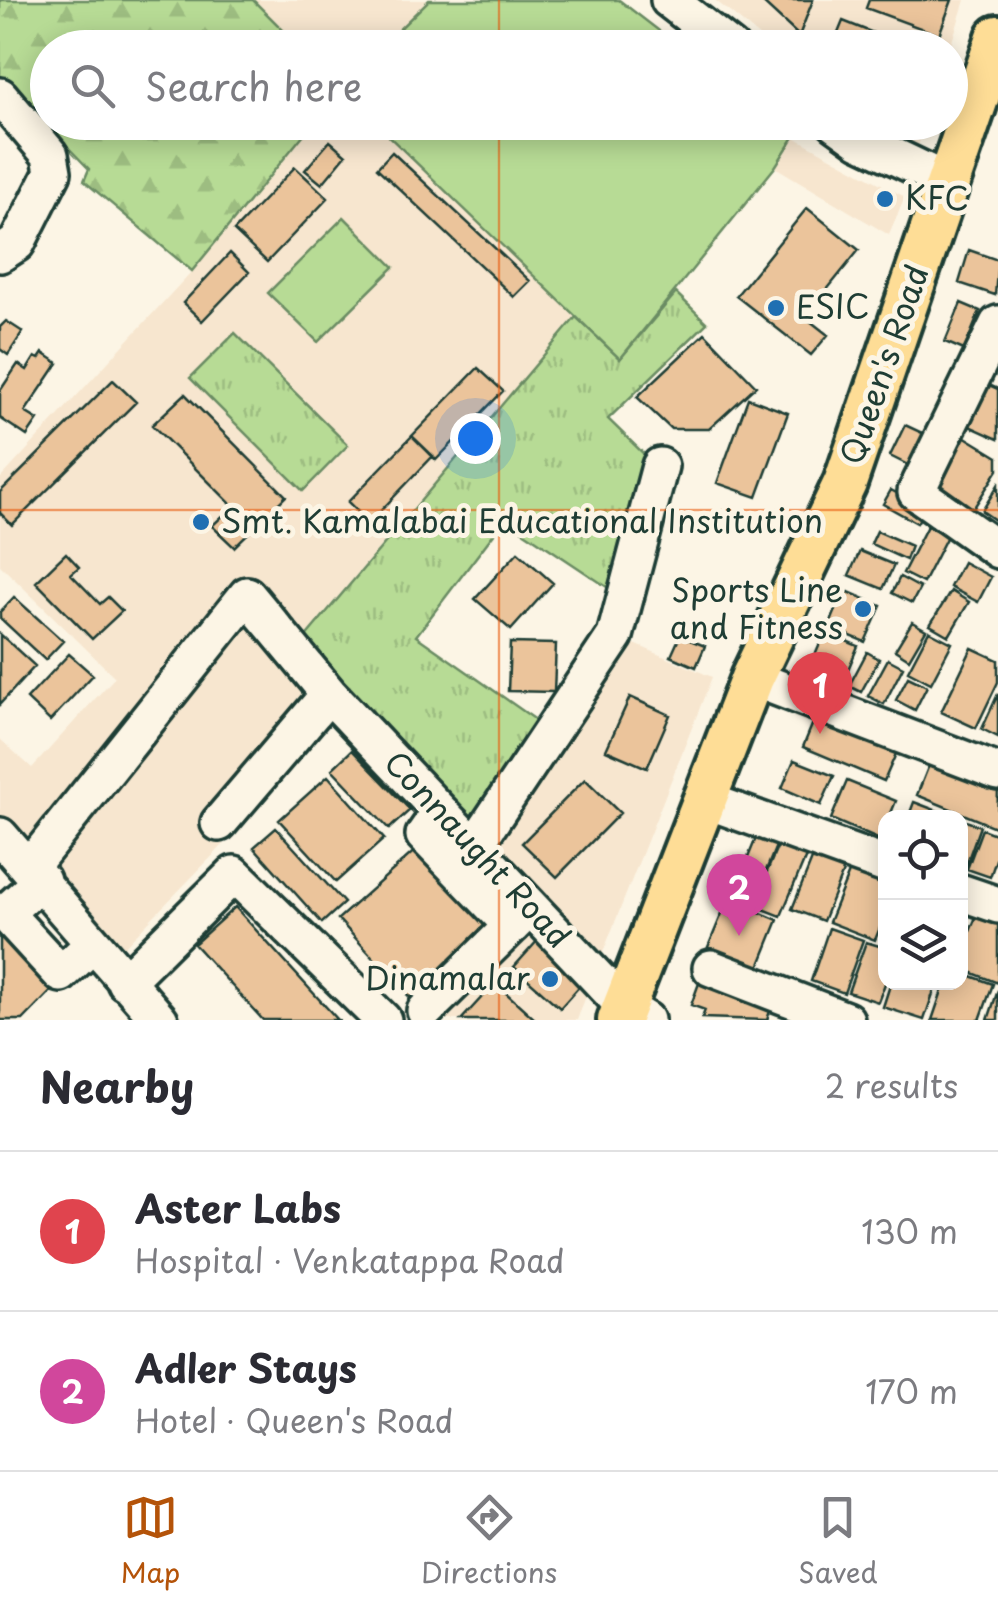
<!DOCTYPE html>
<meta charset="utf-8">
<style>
body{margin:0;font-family:"Playpen Sans",sans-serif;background:#f7f7f7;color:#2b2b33}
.controls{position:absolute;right:30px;bottom:30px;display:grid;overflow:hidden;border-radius:20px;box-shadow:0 5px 25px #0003}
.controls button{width:90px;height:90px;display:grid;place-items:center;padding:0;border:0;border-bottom:2px solid #e1e1e2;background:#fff;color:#2b2b33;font:50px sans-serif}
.you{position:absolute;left:475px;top:438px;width:35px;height:35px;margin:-25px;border:8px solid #fff;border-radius:50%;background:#1a73e8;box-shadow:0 0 0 15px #1a73e833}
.badge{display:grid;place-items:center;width:65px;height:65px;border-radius:50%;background:#b45309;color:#fff;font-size:32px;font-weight:700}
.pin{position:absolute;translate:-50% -82px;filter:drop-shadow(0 2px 5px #0008)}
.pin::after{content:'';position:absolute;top:52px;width:35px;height:30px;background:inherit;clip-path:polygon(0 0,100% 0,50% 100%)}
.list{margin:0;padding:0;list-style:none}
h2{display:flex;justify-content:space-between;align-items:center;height:130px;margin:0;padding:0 40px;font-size:42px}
h2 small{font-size:32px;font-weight:400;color:#7c7c81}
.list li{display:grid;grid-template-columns:65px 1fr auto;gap:30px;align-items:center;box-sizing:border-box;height:160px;padding:0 40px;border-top:2px solid #e1e1e2}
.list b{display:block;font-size:38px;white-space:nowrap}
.list p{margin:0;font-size:32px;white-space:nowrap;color:#7c7c81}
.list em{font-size:32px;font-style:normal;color:#7c7c81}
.icon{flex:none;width:55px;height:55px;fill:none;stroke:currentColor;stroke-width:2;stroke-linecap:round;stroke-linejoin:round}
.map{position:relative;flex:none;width:998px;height:1020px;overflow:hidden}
.search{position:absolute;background:#fff;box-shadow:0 5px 25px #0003;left:30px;right:30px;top:30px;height:110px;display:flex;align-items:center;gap:25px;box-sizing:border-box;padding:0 35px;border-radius:55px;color:#7c7c81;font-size:38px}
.sheet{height:450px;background:#fff}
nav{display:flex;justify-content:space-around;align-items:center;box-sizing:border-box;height:140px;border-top:2px solid #e1e1e2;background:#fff;font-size:28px;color:#7c7c81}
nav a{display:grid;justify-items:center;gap:5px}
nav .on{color:#b45309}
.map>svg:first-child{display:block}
</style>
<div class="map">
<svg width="998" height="1020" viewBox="0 0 998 1020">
<defs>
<pattern id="grass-tufts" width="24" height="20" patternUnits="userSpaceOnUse" patternTransform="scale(2.5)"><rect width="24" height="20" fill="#b7db95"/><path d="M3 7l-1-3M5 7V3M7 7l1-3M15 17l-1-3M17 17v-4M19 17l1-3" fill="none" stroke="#9dbd81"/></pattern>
<pattern id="forest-firs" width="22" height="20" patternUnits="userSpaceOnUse" patternTransform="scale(2.5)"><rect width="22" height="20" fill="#b7db95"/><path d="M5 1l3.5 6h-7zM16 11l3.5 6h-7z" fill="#9dbd81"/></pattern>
</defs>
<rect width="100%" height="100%" fill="#fcf5e5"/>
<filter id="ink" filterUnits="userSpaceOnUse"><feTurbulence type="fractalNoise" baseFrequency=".01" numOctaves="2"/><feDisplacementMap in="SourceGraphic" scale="20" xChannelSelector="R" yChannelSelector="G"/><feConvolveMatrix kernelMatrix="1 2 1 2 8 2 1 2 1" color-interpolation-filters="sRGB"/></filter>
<g filter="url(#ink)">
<!-- built -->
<path fill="#f7e6cf" d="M 253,0 L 429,0 L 381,48 L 300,47 Z
M 715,0 L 965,0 L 950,48 L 772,47 Z
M 313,123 L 375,123 L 576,317 L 281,664 L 312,697 L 204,822 L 225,843 L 118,953 L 0,827 L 0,739 L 32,768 L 115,677 L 0,565 L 0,479 L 192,271 Z
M 872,123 L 926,123 L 917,149 Z
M 794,137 L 905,197 L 889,235 L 775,167 Z
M 623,639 L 712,677 L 600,960 L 488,845 Z
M 529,926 L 591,983 L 577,1020 L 429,1020 Z"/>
<!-- grass -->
<path fill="url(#grass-tufts)" stroke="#6b8c64" stroke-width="2.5" d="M 676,293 L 707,323 L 608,419 L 648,458 L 616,593 L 505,519 L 416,636 L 543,725 L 469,831 L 298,646 L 576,317 L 620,359 Z
M 235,333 L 348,445 L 303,491 L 190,378 Z"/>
<!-- forest -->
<path fill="url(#forest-firs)" stroke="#6b8c64" stroke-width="2.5" d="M 0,0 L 253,0 L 300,47 L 48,48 L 48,122 L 313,123 L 192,271 L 84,181 L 89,169 L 0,77 Z"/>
<!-- garden -->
<path fill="#b7db95" stroke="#6b8c64" stroke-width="2.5" d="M 429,0 L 619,0 L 680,47 L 381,47 Z
M 776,122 L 794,137 L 775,167 L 620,359 L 375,123 Z
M 344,217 L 394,267 L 318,342 L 268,293 Z"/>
<!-- building -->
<path fill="#ebc49b" stroke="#1f3d34" stroke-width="2.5" d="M 760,0 L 813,0 L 799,36 Z
M 869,0 L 952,0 L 939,35 L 866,8 Z
M 843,21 L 911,48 L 832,48 Z
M 330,141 L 346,155 L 322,184 L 305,170 Z
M 392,152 L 530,281 L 514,297 L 377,168 Z
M 295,167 L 328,198 L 267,262 L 234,231 Z
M 807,208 L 859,250 L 805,317 L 828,335 L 811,355 L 736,296 Z
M 969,250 L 998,260 L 995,295 L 959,283 Z
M 230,253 L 249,272 L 202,321 L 183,303 Z
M 961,303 L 980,311 L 964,350 L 945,342 Z
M 6,321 L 23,332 L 8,355 L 0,349 L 0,327 Z
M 705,333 L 756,386 L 709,429 L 671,429 L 637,397 Z
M 43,353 L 58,363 L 25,412 L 38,420 L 27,436 L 0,418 L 0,391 L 18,364 L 27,370 L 35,357 L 39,359 Z
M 478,368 L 503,391 L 436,460 L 412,436 Z
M 113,380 L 136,402 L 12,525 L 0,513 L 0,492 Z
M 989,385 L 998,389 L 998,439 L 969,426 Z
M 185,394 L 286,496 L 234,547 L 212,526 L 233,506 L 152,425 Z
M 748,398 L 788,413 L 757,497 L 717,483 Z
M 905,425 L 931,437 L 916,469 L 890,456 Z
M 962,435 L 998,457 L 998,470 L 973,509 L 932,483 Z
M 412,436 L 433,456 L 369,523 L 348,502 Z
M 998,485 L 998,522 L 982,511 Z
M 891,490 L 925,509 L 917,523 L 883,504 Z
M 927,526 L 947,536 L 923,583 L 903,573 Z
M 877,531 L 911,546 L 906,560 L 871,544 Z
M 860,551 L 894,565 L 883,589 L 849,575 Z
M 518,552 L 553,583 L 511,630 L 475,599 Z
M 66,553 L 79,567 L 71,574 L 100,604 L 108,597 L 122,611 L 92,639 L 36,582 Z
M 963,562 L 991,577 L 978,602 L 950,587 Z
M 900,577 L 920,588 L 912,603 L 892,593 Z
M 844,590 L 881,606 L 865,642 L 829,627 Z
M 951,591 L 969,602 L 949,636 L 930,625 Z
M 14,597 L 63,641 L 45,660 L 0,618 L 0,612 Z
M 912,622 L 926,630 L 909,659 L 895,650 Z
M 929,631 L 952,643 L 931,683 L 908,671 Z
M 825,632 L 858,646 L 844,679 L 811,665 Z
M 0,634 L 35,666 L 0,704 Z
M 680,636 L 705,646 L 696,667 L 671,656 Z
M 510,643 L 556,644 L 554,692 L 508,691 Z
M 972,648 L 998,660 L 998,682 L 976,728 L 941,712 Z
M 867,652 L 879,659 L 861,692 L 849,686 Z
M 69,654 L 93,675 L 50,721 L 27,699 Z
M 888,659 L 903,667 L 884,704 L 868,696 Z
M 908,677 L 927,686 L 915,710 L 896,700 Z
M 998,694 L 998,737 L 982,729 Z
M 630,697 L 670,715 L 647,768 L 606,750 Z
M 817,713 L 899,747 L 884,781 L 803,747 Z
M 352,750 L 410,810 L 389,829 L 332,769 Z
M 794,760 L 834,776 L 821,805 L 782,788 Z
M 931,760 L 998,787 L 997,828 L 917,795 Z
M 328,776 L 384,839 L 336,882 L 279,820 Z
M 585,779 L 620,813 L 557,877 L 522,843 Z
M 847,781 L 896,801 L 889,818 L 886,818 L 880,840 L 831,819 Z
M 914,802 L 956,818 L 908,818 Z
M 960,819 L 980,826 L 965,868 L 960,866 Z
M 276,828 L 344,903 L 322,923 L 254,847 Z
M 982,829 L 998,835 L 998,854 L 990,877 L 967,869 Z
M 758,833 L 778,841 L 752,905 L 732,897 Z
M 779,843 L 807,854 L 781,916 L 753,905 Z
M 419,847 L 495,930 L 415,1003 L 338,919 Z
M 815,852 L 846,864 L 823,921 L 792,909 Z
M 852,865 L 886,879 L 886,913 L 875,940 L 829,922 Z
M 728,899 L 778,920 L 759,967 L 708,947 Z
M 235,907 L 338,1020 L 263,1020 L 194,944 Z
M 979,910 L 998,918 L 998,983 L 960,968 L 960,955 Z
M 0,928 L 60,982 L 23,1020 L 0,1020 Z
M 829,928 L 863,940 L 844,993 L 811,981 Z
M 539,939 L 584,981 L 560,1008 L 514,967 Z
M 866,942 L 886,948 L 886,981 L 878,1002 L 848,992 Z
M 960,972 L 993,984 L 980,1020 L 932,1020 L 945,982 L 960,982 Z
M 891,982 L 937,982 L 924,1020 L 883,1007 Z
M 495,983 L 536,1020 L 461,1020 Z
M 699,983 L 771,1008 L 767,1020 L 702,1018 L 705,1010 L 691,1005 Z
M 998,990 L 998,1020 L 988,1020 Z"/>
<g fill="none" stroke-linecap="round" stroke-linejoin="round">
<!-- minor casing -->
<g stroke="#1f3d34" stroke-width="42">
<path id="minor" d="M 669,0 L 731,48
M 0,96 L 50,155 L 53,172 L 17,243 L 0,254
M 835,122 L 860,140 L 948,182
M 998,324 L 916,492 L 998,550
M 752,678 L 998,772
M 705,800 L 886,865
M 440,812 L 424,835 L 512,926
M 219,823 L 329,694
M 0,836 L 160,1020
M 474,847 L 615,636 L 660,466
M 30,867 L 247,595 L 329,694 L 624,1006 L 646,1020
M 42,880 L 5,913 L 61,974 L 92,945
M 960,892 L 998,905
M 711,968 L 846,1020
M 125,982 L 234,874 L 383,1020
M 425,1011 L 526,912"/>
</g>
<!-- major casing -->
<g stroke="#1f3d34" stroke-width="50">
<path id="major" d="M 619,1020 L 752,678 L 845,483 L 998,37"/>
</g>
<!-- minor -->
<use href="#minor" stroke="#fcf5e5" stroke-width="35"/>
<!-- major -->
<use href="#major" stroke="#fedd96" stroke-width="42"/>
</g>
</g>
<!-- grid -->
<path fill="none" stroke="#e8590c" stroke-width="2.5" stroke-opacity="0.55" d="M 499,0 L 499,48M 499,122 L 499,1020M 0,510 L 998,510"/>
<!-- markers -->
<g fill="#1f6fb2" stroke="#fcf5e5" stroke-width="4">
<circle cx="885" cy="199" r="10"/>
<circle cx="776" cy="308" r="10"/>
<circle cx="201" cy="522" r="10"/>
<circle cx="863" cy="609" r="10"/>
<circle cx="550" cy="979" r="10"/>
</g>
<g text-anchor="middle" stroke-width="10" stroke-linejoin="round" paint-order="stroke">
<!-- poi labels -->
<g font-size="32" fill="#1f3d34" stroke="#fcf5e5" text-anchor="start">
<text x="905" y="210">KFC</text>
<text x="796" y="319">ESIC</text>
<text x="221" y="533">Smt. Kamalabai Educational Institution</text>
<text x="843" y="602" text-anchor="end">Sports Line<tspan x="843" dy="37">and Fitness</tspan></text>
<text x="530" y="990" text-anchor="end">Dinamalar</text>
</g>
<!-- street labels -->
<g font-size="32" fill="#1f3d34" stroke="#fcf5e5">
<text transform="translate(885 365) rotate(-71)" y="11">Queen's Road</text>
<text transform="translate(477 850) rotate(47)" y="11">Connaught Road</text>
</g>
</g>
</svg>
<div class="controls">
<button><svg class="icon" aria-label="locate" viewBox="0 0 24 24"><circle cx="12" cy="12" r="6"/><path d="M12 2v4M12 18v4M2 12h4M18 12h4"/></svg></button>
<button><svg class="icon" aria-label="layers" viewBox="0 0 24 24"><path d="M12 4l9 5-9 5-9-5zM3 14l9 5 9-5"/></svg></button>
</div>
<div class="you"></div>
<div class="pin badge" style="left:820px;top:734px;background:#e0444e">1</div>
<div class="pin badge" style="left:739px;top:936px;background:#d1479c">2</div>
<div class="search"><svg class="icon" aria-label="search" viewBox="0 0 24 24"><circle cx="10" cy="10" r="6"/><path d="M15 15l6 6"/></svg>Search here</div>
</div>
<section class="sheet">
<h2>Nearby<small>2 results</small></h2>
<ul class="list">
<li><span class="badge" style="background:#e0444e">1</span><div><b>Aster Labs</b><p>Hospital · Venkatappa Road</p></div><em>130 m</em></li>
<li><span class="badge" style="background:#d1479c">2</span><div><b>Adler Stays</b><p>Hotel · Queen's Road</p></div><em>170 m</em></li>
</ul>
</section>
<nav>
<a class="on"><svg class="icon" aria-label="map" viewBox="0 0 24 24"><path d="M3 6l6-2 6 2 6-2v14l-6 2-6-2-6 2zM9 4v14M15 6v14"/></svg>Map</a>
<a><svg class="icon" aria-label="directions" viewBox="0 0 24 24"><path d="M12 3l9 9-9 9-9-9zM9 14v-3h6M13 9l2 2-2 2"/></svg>Directions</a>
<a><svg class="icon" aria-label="saved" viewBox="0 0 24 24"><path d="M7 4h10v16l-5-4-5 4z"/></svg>Saved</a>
</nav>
